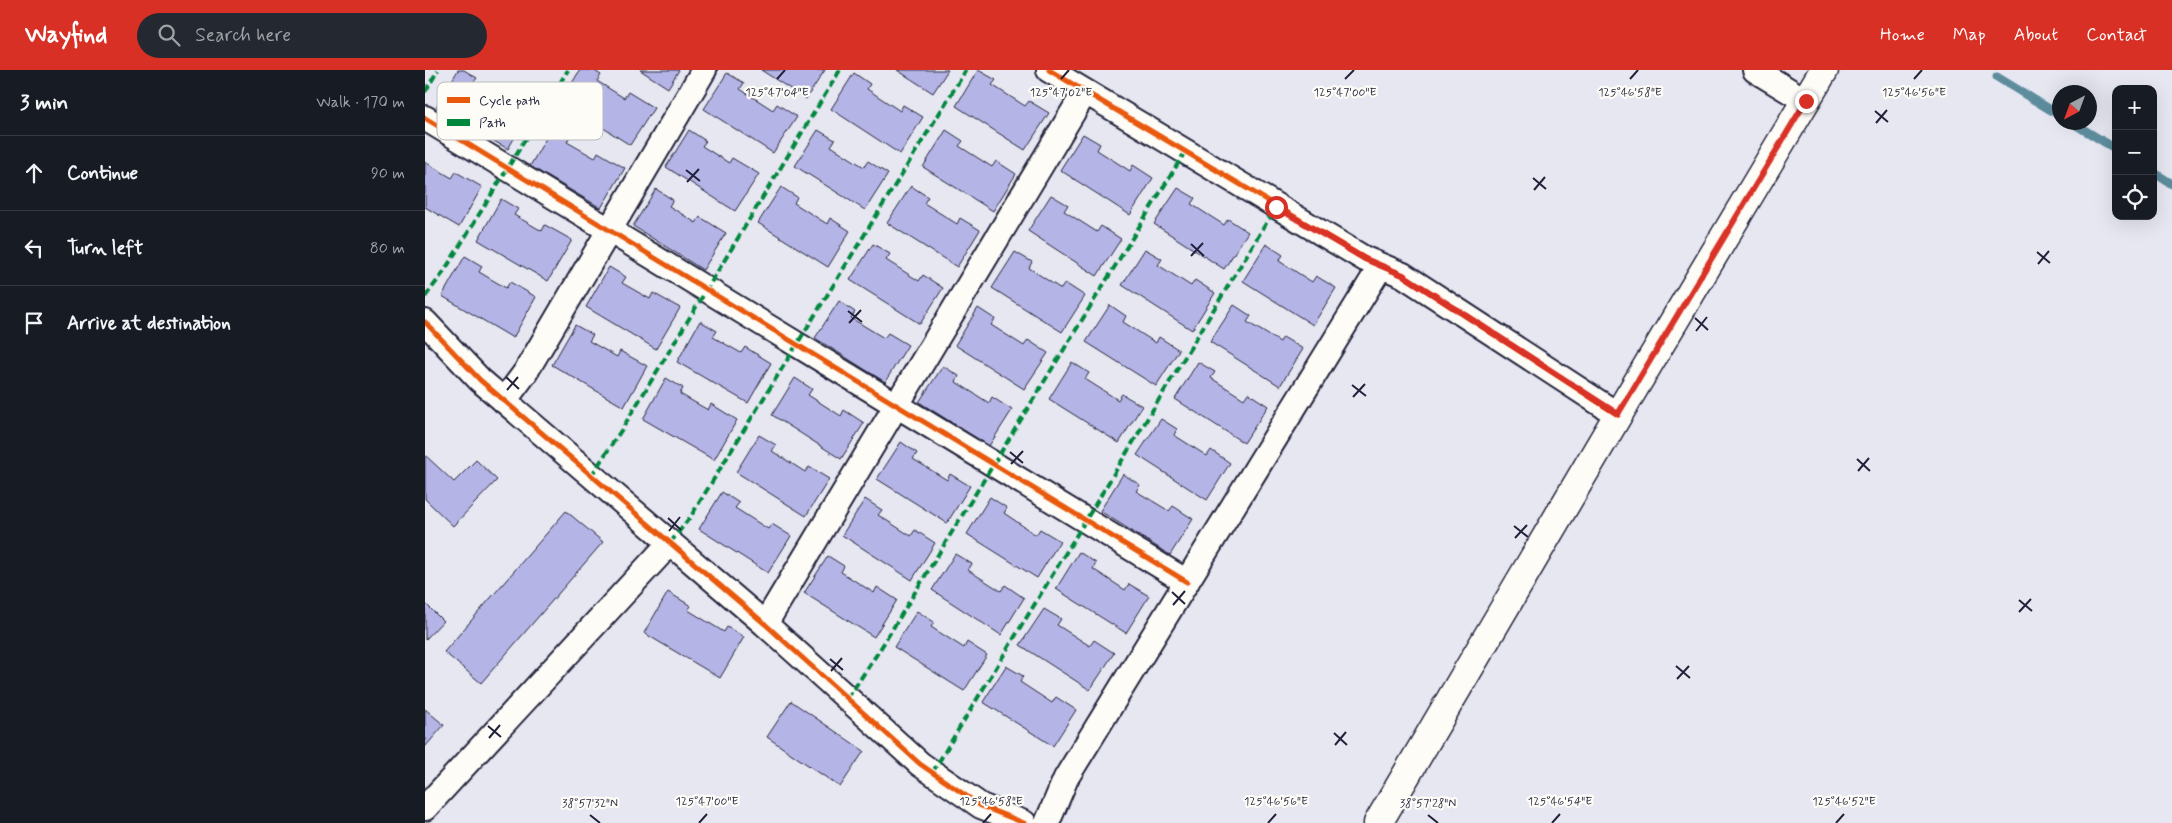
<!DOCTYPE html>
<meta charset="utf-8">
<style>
body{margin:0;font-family:Mynerve,sans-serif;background:#242831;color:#f1f3f6}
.controls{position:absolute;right:15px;top:15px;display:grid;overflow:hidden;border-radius:10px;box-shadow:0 5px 20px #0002}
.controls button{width:45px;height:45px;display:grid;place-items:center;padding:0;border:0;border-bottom:1px solid #363941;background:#171b24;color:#f1f3f6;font:25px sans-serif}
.compass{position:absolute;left:1627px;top:15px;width:45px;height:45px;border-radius:50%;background:#171b24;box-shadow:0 5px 20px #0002;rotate:221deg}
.stop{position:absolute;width:15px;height:15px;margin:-11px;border:4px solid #d93025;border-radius:50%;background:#fff}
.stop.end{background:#d93025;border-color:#fff;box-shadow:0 1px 5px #0008}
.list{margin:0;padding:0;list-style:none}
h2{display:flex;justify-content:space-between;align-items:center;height:65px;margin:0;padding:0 20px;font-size:21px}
h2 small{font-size:16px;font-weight:400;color:#9ea1a6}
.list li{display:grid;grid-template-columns:32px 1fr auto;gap:15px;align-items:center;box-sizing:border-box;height:75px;padding:0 20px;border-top:1px solid #363941}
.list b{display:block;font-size:19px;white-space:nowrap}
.list em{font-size:16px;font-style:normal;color:#9ea1a6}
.icon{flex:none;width:28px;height:28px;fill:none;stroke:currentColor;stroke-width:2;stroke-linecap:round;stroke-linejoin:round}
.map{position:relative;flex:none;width:1747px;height:753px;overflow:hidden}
header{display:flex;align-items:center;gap:30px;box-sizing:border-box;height:70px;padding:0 25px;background:#d93025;color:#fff}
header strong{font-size:24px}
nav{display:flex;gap:28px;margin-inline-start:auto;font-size:18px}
.search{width:350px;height:45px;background:#242831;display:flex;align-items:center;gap:12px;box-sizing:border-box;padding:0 18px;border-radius:28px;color:#9ea1a6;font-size:19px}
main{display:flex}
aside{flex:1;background:#171b24}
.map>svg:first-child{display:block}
</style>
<header>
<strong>Wayfind</strong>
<div class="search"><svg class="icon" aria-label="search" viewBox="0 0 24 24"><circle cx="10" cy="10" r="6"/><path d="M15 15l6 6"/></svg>Search here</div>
<nav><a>Home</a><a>Map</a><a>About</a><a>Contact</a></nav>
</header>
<main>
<aside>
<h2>3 min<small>Walk · 170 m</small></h2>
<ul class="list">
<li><svg class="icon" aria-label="ahead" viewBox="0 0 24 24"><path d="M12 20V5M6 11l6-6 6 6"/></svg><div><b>Continue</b></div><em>90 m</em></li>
<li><svg class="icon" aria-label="left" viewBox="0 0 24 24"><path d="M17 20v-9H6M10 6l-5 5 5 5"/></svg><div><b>Turn left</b></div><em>80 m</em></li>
<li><svg class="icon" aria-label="arrive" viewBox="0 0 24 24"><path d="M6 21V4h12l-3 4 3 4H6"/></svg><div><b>Arrive at destination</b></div></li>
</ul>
</aside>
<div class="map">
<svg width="1747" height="753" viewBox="0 0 1747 753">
<rect width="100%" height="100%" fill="#e7e7f2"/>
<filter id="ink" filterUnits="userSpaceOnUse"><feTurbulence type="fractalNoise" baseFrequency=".02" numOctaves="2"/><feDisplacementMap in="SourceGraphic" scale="10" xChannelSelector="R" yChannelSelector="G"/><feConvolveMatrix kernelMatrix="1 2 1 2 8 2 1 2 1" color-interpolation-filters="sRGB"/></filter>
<g filter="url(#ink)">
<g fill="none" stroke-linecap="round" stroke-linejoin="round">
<!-- stream -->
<path stroke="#5d8d9d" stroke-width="9" d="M 1572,7 L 1634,45
M 1646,52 L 1691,79
M 1728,102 L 1747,114"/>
</g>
<!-- building -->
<path fill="#b4b5e6" stroke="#22223b" d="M 33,0 L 39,0 L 52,8 L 48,13 L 76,29 L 79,23 L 106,39 L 83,79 L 11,38 Z
M 155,0 L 168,0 L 176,5 L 172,11 L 199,28 L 203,22 L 229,38 L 205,75 L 136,31 Z
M 215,0 L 254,0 L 243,18 Z
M 336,0 L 400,0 L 381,29 Z
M 472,0 L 523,0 L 508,23 Z
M 553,0 L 571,10 L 567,15 L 600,36 L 604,31 L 624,43 L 600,80 L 531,36 Z
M 302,3 L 319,13 L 315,19 L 348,40 L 352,34 L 372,47 L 348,83 L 279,39 Z
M 429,3 L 445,14 L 442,19 L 475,41 L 478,35 L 498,47 L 475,84 L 406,39 Z
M 128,56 L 145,66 L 142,72 L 170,88 L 173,82 L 200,98 L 176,138 L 105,96 Z
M 264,60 L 281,71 L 277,76 L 304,93 L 307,88 L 334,104 L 310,141 L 241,97 Z
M 393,60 L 410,70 L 406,76 L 439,97 L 443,91 L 463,104 L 440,140 L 370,96 Z
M 521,60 L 538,71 L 534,76 L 567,97 L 571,91 L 591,104 L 568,141 L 498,97 Z
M 658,64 L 675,74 L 672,80 L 705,101 L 708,95 L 728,108 L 705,145 L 635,100 Z
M 0,92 L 27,108 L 31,102 L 57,117 L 34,157 L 0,137 Z
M 486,116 L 503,127 L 499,133 L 532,154 L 535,148 L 555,160 L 532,197 L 462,153 Z
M 356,117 L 372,127 L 369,133 L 402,154 L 405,148 L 425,161 L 403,197 L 333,153 Z
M 753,118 L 770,128 L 766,134 L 799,155 L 803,149 L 823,162 L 799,199 L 729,154 Z
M 231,119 L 248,130 L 244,136 L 271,153 L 275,147 L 301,163 L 278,200 L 208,156 Z
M 626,125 L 643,135 L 639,141 L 672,162 L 676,156 L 696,169 L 672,206 L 603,161 Z
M 76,129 L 93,139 L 89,145 L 117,161 L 120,155 L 147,170 L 123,211 L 53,170 Z
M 448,174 L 465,184 L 461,190 L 494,211 L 498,205 L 518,218 L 495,254 L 425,210 Z
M 841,174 L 858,185 L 854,191 L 887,212 L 891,206 L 911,218 L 888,255 L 818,211 Z
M 720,179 L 737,189 L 733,195 L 766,216 L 770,210 L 790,223 L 767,260 L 697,215 Z
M 590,182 L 607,192 L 604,198 L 636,219 L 640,213 L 660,226 L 637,262 L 567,218 Z
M 40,186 L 57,196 L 54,202 L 81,218 L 85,212 L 111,227 L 88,268 L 17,226 Z
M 184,197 L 201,207 L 197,213 L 225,229 L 228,223 L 255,238 L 231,279 L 161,237 Z
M 414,231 L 430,242 L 426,248 L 459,268 L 463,263 L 483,275 L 460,312 L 390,268 Z
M 685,235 L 701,246 L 698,252 L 731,273 L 734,267 L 754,280 L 731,316 L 661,272 Z
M 809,235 L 826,246 L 822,252 L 855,272 L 858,267 L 878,279 L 855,316 L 785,272 Z
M 553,238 L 570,249 L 566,255 L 599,276 L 603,270 L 623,283 L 599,319 L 530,275 Z
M 275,251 L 292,261 L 288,267 L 316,283 L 320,277 L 346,293 L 323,333 L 252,292 Z
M 150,255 L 168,265 L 164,271 L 192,287 L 195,281 L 222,296 L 199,337 L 127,295 Z
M 647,292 L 664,303 L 660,309 L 693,330 L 697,324 L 717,336 L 694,373 L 624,329 Z
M 773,292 L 790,302 L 786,308 L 819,329 L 823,323 L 843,336 L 819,373 L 750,329 Z
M 518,296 L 534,306 L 531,312 L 564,333 L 567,327 L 587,340 L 564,376 L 494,332 Z
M 241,308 L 258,318 L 255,324 L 283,340 L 286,334 L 312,350 L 289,390 L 218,349 Z
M 370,308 L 387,319 L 383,325 L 416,346 L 419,340 L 439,353 L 416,389 L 347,345 Z
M 736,349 L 752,359 L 749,365 L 782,386 L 786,380 L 805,393 L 782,430 L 712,385 Z
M 334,365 L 351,375 L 347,381 L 380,402 L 384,397 L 404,409 L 381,446 L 311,402 Z
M 476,372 L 492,383 L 488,389 L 522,410 L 525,404 L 545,416 L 522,453 L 452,409 Z
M 0,385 L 29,412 L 51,390 L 72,410 L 28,456 L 0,429 Z
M 698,404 L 715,415 L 711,421 L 744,441 L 748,436 L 768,449 L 745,485 L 675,441 Z
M 297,422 L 314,433 L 310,438 L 343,459 L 347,454 L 366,466 L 343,503 L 274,459 Z
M 565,427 L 582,438 L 579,443 L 611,465 L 615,459 L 635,471 L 612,508 L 542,464 Z
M 440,429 L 457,440 L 453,445 L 486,466 L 490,460 L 510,473 L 487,510 L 417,465 Z
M 141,441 L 178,472 L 56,613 L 19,582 Z
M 654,482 L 671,493 L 668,499 L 700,520 L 704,514 L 724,526 L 701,563 L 631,519 Z
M 530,484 L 547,494 L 543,500 L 576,521 L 580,515 L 599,528 L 576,565 L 507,520 Z
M 403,486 L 419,496 L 416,502 L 449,523 L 452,517 L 472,530 L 449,567 L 379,523 Z
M 243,522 L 266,536 L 263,540 L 299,562 L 302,557 L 319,567 L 295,608 L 219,563 Z
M 0,533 L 18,551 L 0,570 Z
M 619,539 L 636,549 L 632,555 L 665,576 L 669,570 L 689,583 L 665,620 L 595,575 Z
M 492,541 L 509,552 L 506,557 L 539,578 L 542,572 L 562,585 L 539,621 L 469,577 Z
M 581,596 L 598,606 L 595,612 L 627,633 L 631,627 L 651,640 L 628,676 L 558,632 Z
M 366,631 L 439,681 L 415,717 L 342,667 Z
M 0,639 L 19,655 L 0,677 Z"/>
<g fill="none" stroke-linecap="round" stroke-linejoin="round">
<!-- minor casing -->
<g stroke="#22223b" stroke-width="28">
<path id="minor" d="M 624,0 L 940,189 L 978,205 L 1193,345
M 1330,0 L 1381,31
M 0,48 L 762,512
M 0,252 L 55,310 L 340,554 L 495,694 L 556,736 L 599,753
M 79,331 L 100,303 L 279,0
M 340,554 L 660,22
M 0,738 L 245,473
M 622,753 L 641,708 L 956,196"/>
</g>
<!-- secondary casing -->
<g stroke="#22223b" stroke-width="31">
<path id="secondary" d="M 953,753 L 1193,345 L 1399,0"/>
</g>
<!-- minor -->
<use href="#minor" stroke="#fdfcf7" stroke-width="24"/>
<!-- secondary -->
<use href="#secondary" stroke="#fdfcf7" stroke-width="28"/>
<!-- quiet -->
<path stroke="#00873e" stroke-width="4" stroke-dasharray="8 4" stroke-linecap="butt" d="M 0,22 L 13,0
M 0,227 L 18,203 L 143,0
M 166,406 L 197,359 L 415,0
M 245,473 L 266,446 L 541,0
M 422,629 L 454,581 L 760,82
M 507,703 L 851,137"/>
<!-- cycleway casing -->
<g stroke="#fdfcf7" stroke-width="8">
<path id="cycleway" d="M 624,0 L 940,189 L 978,205 L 1193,345
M 0,48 L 762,512
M 0,252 L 55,310 L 340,554 L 495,694 L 556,736 L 599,753"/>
</g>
<!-- cycleway -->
<use href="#cycleway" stroke="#e8590c" stroke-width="5"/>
</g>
</g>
<g fill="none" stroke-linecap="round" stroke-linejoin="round" filter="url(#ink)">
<!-- route -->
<path stroke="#d93025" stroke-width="6" d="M 851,137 L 940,189 L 978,205 L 1193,344 L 1381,31"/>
</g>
<!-- ticks -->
<path fill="none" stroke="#22223b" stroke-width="2" d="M 352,9 L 360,0M 636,9 L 644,0M 920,9 L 929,0M 1205,9 L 1213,0M 1489,9 L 1497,0M 1450,41 L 1463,52M 1451,53 L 1462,40M 261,100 L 275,111M 1108,108 L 1121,119M 262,112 L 274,99M 1109,120 L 1120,107M 766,174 L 779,186M 1612,182 L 1625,193M 766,186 L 778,173M 1613,194 L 1624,181M 423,241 L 437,252M 1270,248 L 1283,260M 424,253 L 436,240M 1271,261 L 1282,247M 81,307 L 94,319M 927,315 L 941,326M 82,320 L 93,307M 928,327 L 940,314M 585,382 L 598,393M 1432,389 L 1445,401M 586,394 L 598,381M 1433,401 L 1444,388M 243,448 L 256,460M 1089,456 L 1103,467M 244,461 L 255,447M 1090,468 L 1102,455M 747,522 L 760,534M 1594,530 L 1607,541M 748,535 L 760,521M 1594,542 L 1606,529M 405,589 L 418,600M 1251,596 L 1265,608M 406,601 L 417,588M 1252,609 L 1264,596M 63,656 L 76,667M 909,663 L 922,675M 64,668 L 75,655M 910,675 L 921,662M 165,745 L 175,753M 1003,745 L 1013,753M 274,753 L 282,744M 558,753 L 566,744M 843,753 L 851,744M 1127,753 L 1135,744M 1411,753 L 1419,744"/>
<!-- legend -->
<rect x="12" y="12" width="166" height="58" rx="8" fill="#fdfcf7" stroke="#bbbbbf" stroke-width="1"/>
<rect x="22" y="27" width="23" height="6" fill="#e8590c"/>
<rect x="22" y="49" width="23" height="7" fill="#00873e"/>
<g font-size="14" fill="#22223b">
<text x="54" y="35">Cycle path</text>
<text x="54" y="57">Path</text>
</g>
<g font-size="12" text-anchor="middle" fill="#22223b" stroke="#fdfcf7" stroke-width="4.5" stroke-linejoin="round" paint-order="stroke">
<text x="352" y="26">125°47'04"E</text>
<text x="636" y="26">125°47'02"E</text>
<text x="920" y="26">125°47'00"E</text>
<text x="1205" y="26">125°46'58"E</text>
<text x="1489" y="26">125°46'56"E</text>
<text x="282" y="735">125°47'00"E</text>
<text x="566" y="735">125°46'58"E</text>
<text x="851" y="735">125°46'56"E</text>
<text x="1135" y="735">125°46'54"E</text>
<text x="1419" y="735">125°46'52"E</text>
<text x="165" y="737">38°57'32"N</text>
<text x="1003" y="737">38°57'28"N</text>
</g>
</svg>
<div class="controls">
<button>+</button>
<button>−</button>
<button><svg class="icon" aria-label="locate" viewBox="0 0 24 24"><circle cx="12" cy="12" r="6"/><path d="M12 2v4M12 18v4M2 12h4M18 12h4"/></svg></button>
</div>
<svg class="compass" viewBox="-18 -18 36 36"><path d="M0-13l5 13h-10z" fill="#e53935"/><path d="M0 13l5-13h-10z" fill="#9ea1a6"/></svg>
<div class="stop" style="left:851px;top:137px"></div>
<div class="stop end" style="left:1381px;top:31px"></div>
</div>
</main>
